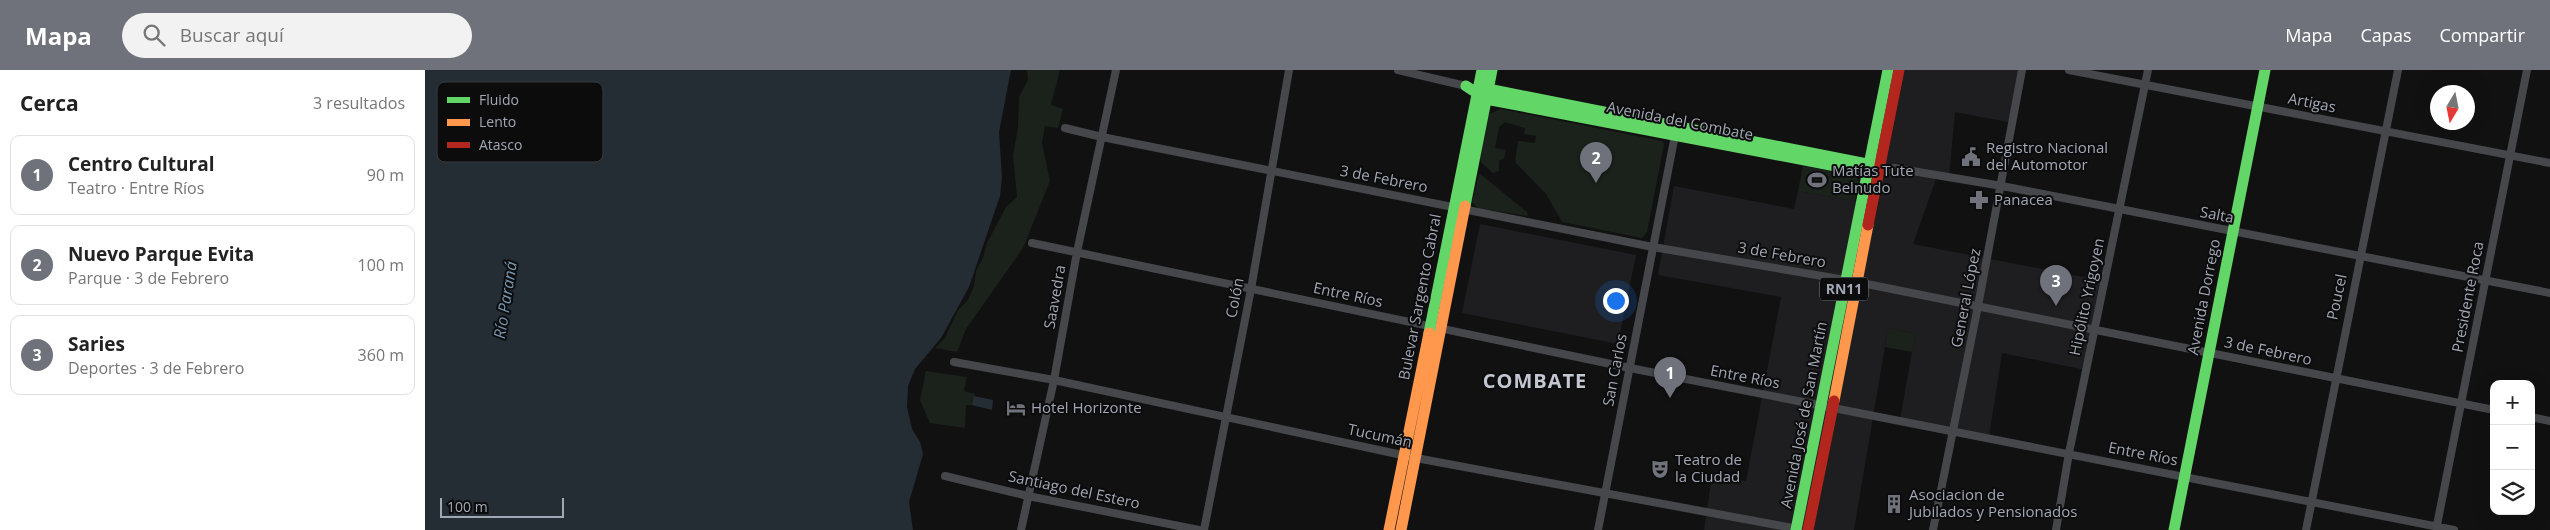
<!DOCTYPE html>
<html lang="es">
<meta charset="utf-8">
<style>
body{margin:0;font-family:"Open Sans",sans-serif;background:#f2f2f2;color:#222}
.controls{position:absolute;right:15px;bottom:15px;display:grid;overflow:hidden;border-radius:10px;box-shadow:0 5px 20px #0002}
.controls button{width:45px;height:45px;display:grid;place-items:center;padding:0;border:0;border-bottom:1px solid #e0e0e0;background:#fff;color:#222;font:25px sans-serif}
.compass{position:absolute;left:2005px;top:15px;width:45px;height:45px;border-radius:50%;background:#fff;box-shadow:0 5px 20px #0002;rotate:190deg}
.scale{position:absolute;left:15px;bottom:12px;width:124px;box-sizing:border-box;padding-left:5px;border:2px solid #a1a7b4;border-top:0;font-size:14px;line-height:18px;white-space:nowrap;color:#a1a7b4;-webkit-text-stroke:4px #0c0c0d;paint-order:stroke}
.you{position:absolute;left:1190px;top:230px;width:18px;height:18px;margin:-12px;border:4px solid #fff;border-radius:50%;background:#1a73e8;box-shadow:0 0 0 8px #1a73e833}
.badge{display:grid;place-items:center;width:32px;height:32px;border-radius:50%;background:#6f727b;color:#fff;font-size:16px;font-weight:700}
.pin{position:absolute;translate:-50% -41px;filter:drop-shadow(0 1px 2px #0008)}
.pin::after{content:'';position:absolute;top:26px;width:18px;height:15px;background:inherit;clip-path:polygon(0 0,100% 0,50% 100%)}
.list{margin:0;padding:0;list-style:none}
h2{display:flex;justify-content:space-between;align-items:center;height:65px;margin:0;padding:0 20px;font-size:21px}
h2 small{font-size:16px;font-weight:400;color:#767676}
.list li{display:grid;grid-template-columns:32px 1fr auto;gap:15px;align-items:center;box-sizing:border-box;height:80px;margin:0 10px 10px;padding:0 10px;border:1px solid #e0e0e0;border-radius:10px}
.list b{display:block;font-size:19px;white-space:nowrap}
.list p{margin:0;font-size:16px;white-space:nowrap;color:#767676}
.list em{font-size:16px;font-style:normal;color:#767676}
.icon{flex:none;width:28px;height:28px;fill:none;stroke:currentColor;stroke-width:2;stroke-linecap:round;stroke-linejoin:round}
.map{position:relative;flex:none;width:2125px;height:460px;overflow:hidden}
header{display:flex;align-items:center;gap:30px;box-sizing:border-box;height:70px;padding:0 25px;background:#6f727b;color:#fff}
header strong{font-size:24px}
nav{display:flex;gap:28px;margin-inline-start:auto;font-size:18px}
.search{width:350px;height:45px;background:#f2f2f2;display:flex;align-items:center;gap:12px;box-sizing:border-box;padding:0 18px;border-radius:28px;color:#767676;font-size:19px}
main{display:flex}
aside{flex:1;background:#fff}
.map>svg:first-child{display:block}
</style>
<header>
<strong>Mapa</strong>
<div class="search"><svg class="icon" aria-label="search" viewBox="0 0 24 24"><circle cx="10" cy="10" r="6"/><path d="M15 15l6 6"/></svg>Buscar aquí</div>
<nav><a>Mapa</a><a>Capas</a><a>Compartir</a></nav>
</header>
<main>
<aside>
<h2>Cerca<small>3 resultados</small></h2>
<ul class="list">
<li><span class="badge">1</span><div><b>Centro Cultural</b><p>Teatro · Entre Ríos</p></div><em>90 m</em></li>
<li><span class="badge">2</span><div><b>Nuevo Parque Evita</b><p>Parque · 3 de Febrero</p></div><em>100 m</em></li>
<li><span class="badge">3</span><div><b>Saries</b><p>Deportes · 3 de Febrero</p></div><em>360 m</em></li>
</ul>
</aside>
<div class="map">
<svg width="2125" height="460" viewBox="0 0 2125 460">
<rect width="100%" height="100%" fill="#111112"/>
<!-- built -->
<path fill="#1e1e20" d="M 1474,0 L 1597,0 L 1588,53 L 1530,42 L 1524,107 L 1512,106 L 1488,174 L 1679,211 L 1661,300 L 1577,283 L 1564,367 L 1475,350 L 1490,264 L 1463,258 L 1429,460 L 1279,460 L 1287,405 L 1321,411 L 1356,227 L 1233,205 L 1249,116 L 1369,139 L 1373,121 L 1430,131 L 1446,138 Z
M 1055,154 L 1211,185 L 1193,274 L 1037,243 Z"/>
<!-- green -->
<path fill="#1b221c" d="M 602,0 L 635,0 L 626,35 L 638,39 L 633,58 L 620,56 L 617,73 L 625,111 L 598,178 L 541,259 L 532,282 L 510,278 L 520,268 L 533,240 L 543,230 L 549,216 L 551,201 L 558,188 L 562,173 L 581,137 L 592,127 L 588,85 L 593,58 L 594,27 L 603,10 Z
M 1076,39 L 1237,71 L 1239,74 L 1222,162 L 1217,168 L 1137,152 L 1121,124 L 1090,92 L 1093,71 L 1110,73 L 1111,66 L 1099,64 L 1100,58 L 1080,52 L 1074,57 L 1070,78 L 1081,80 L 1079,88 L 1074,91 L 1074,101 L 1068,103 L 1056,92 L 1055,87 L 1064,44 Z
M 1378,96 L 1431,105 L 1434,112 L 1430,131 L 1373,121 Z
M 1054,103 L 1102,142 L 1103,146 L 1053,138 L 1047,132 Z
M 1463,258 L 1490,264 L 1487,282 L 1460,277 Z
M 501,301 L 542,307 L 539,321 L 550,324 L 547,335 L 541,335 L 540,358 L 505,353 L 495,330 Z"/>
<!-- water -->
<path fill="#242d34" d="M 0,0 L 586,0 L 574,62 L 577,108 L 575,126 L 544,217 L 516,268 L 490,299 L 483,316 L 482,337 L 487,359 L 495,372 L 498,384 L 484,432 L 488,460 L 0,460 Z
M 549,326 L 568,330 L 567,340 L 547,335 Z"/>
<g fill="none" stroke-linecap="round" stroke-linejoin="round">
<!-- street -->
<path stroke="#45474b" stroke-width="8" d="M 973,0 L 1041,16
M 1644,0 L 2125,93
M 640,58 L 677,67 L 1228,177 L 1432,212 L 2069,340
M 1453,102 L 1469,98 L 1577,116 L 2125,223
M 607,173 L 1205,298 L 2029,460
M 529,292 L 629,310 L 991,388 L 1373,459
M 2106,347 L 2125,351
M 520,406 L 603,426 L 774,460
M 596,460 L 629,310 L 652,182 L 691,0
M 779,460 L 826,219 L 864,0
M 1173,460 L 1251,60
M 1508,460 L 1553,236 L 1597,0
M 1631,460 L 1644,383 L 1723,0
M 1881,460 L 1973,0
M 2011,460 L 2102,0"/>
<!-- fast -->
<path stroke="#63d668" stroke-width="11" d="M 1041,16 L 1061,29 L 1442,102 L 1452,102
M 1058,18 L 1452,96
M 1040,136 L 1067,0
M 1004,263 L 1057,0
M 1371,460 L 1463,0
M 1749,460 L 1840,0"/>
<!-- slow -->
<path stroke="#ff974d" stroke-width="11" d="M 1409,331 L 1443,155
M 964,460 L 1004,263
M 976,460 L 1040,136"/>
<!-- jam -->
<path stroke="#b3261e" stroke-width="11" d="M 1443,155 L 1474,0
M 1383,460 L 1409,331"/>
</g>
<!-- icons -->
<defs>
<g id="civic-bare" transform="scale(1.5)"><path d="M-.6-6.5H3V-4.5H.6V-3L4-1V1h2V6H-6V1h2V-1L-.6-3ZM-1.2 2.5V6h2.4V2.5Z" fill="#6f727b" stroke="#0c0c0d" stroke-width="2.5" paint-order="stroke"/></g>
<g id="stadium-bare" transform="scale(1.5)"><path d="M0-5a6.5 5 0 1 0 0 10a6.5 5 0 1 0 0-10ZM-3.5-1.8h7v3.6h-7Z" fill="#6f727b" stroke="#0c0c0d" stroke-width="2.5" paint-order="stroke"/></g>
<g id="pharmacy-bare" transform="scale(1.5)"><path d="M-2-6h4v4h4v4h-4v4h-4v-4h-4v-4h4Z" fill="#6f727b" stroke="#0c0c0d" stroke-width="2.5" paint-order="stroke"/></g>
<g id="hotel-bare" transform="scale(1.5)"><path d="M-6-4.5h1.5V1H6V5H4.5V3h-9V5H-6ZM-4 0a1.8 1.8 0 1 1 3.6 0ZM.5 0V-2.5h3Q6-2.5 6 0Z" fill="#6f727b" stroke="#0c0c0d" stroke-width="2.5" paint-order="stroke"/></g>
<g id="theatre-bare" transform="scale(1.5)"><path d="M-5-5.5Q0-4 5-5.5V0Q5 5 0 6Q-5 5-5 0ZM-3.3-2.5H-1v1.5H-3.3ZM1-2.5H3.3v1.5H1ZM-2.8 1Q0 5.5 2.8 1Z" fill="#6f727b" stroke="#0c0c0d" stroke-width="2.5" paint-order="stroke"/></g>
<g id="building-bare" transform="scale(1.5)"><path d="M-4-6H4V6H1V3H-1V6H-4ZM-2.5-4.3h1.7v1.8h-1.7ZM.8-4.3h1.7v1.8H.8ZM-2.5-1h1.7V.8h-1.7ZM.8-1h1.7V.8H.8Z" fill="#6f727b" stroke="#0c0c0d" stroke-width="2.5" paint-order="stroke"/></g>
</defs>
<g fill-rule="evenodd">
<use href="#civic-bare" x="1546" y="87"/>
<use href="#stadium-bare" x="1392" y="110"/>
<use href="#pharmacy-bare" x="1554" y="130"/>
<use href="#hotel-bare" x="591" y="338"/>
<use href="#theatre-bare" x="1235" y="399"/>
<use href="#building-bare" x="1469" y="434"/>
</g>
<g text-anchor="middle" stroke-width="4" stroke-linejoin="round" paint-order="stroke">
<!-- shield labels -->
<rect fill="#0c0c0d" stroke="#747882" stroke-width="1" x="1395" y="207.5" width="48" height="23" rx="4"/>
<g font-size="14" font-weight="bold" fill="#a1a7b4">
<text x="1419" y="224">RN11</text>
</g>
<!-- street labels -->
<g font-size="15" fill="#a1a7b4" stroke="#0c0c0d">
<text transform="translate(1887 33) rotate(11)" y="5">Artigas</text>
<text transform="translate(1255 51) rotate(11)" y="5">Avenida del Combate</text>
<text transform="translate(959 109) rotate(11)" y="5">3 de Febrero</text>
<text transform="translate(1792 145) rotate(11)" y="5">Salta</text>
<text transform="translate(1357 185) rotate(10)" y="5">3 de Febrero</text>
<text transform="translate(923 225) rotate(12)" y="5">Entre Ríos</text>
<text transform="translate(630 227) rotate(-80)" y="5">Saavedra</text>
<text transform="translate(995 227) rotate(-79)" y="5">Bulevar Sargento Cabral</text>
<text transform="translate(1662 227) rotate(-78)" y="5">Hipólito Yrigoyen</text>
<text transform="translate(1779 227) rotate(-79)" y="5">Avenida Dorrego</text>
<text transform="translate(1912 227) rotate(-78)" y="5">Poucel</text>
<text transform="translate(2043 227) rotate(-79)" y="5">Presidente Roca</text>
<text transform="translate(810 228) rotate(-79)" y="5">Colón</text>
<text transform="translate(1541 228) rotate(-79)" y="5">General López</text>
<text transform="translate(1843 281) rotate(12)" y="5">3 de Febrero</text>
<text transform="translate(1190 300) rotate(-79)" y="5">San Carlos</text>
<text transform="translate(1320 307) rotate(11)" y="5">Entre Ríos</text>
<text transform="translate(1379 345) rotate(-79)" y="5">Avenida José de San Martín</text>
<text transform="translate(955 366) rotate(12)" y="5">Tucumán</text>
<text transform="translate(1718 384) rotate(11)" y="5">Entre Ríos</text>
<text transform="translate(649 420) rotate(12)" y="5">Santiago del Estero</text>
</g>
<!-- poi labels -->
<g font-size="15" fill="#a1a7b4" stroke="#0c0c0d" text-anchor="start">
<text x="1561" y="83">Registro Nacional<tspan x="1561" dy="17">del Automotor</tspan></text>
<text x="1407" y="106">Matías Tute<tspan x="1407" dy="17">Belnudo</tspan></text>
<text x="1569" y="135">Panacea</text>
<text x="606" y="343">Hotel Horizonte</text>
<text x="1250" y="395">Teatro de<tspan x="1250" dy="17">la Ciudad</tspan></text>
<text x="1484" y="430">Asociacion de<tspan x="1484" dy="17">Jubilados y Pensionados</tspan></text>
</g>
<!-- water labels -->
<g font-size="16" font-style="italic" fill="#7597b2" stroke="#0c0c0d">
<text transform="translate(80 230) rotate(-81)" y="6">Río Paraná</text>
</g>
<!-- district labels -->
<g font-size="20" font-weight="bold" letter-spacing="1" fill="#c2c6d0" stroke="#0c0c0d">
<text x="1110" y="318">COMBATE</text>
</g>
</g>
<!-- legend -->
<rect x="12" y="12" width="166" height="80" rx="8" fill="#0c0c0d" stroke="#393a3f" stroke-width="1"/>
<rect x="22" y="27" width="23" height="6" fill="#63d668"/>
<rect x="22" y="49" width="23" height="7" fill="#ff974d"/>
<rect x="22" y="72" width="23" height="6" fill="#b3261e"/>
<g font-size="14" fill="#a1a7b4">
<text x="54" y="35">Fluido</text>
<text x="54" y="57">Lento</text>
<text x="54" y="80">Atasco</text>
</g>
</svg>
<div class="controls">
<button>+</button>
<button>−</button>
<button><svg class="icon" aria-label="layers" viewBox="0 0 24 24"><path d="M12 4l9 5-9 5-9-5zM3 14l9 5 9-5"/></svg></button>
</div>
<svg class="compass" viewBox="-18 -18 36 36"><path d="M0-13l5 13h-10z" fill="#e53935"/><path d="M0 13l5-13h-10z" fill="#767676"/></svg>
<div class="scale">100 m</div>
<div class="you"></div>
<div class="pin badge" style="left:1245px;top:328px">1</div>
<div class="pin badge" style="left:1171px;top:113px">2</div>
<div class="pin badge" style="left:1631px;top:236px">3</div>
</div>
</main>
